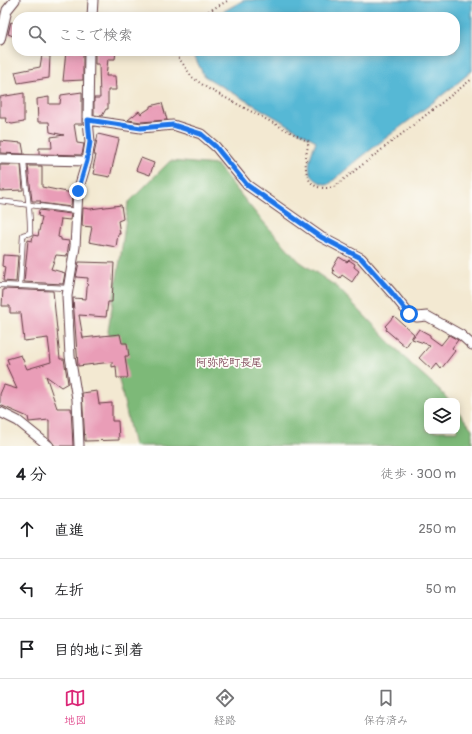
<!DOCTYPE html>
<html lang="ja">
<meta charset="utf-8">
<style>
body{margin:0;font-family:Pangolin,"Klee One",sans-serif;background:#f6f6f6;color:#202124}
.controls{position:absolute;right:12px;bottom:12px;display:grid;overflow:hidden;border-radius:8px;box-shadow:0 2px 10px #0003}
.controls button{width:36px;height:36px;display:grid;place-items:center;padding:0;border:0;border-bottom:1px solid #e0e0e0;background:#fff;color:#202124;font:20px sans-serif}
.stop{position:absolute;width:12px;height:12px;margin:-9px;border:3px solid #1a73e8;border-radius:50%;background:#fff}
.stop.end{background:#1a73e8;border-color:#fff;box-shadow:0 1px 4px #0008}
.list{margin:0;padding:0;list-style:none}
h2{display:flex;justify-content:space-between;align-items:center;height:52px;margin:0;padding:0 16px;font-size:17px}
h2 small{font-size:13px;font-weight:400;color:#757577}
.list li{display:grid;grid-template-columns:26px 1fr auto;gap:12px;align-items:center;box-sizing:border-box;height:60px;padding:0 16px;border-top:1px solid #e0e0e0}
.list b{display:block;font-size:15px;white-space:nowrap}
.list em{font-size:13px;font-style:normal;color:#757577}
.icon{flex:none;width:22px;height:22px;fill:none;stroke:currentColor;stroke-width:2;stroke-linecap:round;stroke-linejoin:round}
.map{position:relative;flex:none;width:472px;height:446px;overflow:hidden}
.search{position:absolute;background:#fff;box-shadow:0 2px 10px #0003;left:12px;right:12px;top:12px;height:44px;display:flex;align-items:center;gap:10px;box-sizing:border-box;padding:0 14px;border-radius:16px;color:#757577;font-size:15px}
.sheet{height:232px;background:#fff}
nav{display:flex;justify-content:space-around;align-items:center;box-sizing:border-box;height:56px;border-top:1px solid #e0e0e0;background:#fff;font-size:11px;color:#757577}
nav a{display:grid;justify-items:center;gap:2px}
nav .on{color:#db2777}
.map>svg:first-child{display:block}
</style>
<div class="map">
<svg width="472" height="446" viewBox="0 0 472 446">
<rect width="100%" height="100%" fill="#fdfcf7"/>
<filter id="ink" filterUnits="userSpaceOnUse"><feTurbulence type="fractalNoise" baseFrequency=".025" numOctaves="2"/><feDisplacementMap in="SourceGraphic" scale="8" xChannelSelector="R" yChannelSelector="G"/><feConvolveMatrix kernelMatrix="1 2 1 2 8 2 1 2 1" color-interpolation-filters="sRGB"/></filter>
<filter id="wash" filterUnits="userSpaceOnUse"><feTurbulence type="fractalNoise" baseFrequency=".012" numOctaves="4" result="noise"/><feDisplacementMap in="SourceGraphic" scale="16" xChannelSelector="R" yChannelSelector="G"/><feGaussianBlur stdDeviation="0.9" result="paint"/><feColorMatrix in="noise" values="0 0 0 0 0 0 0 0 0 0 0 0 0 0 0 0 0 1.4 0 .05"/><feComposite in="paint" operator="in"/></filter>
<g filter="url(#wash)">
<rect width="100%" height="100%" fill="#f3e9d2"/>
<!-- forest -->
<path fill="#7db978" stroke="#646c52" d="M 170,161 L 217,165 L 258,216 L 299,261 L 337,287 L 412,365 L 441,391 L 449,401 L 427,401 L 427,431 L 457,431 L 457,410 L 472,429 L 472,446 L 134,446 L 108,331 L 121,254 L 128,203 Z"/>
<!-- water -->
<path fill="#57b8d5" stroke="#506c80" d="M 244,0 L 472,0 L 472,71 C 425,111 374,144 328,185 C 301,178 309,161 316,141 L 204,76 L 192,51 L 455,51 L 455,17 L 213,17 Z"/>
<g id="blocks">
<!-- building -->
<path fill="#e99db7" d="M 11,22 L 17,25 L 13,36 L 8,34 Z
M 66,51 L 83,51 L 83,80 L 63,81 Z
M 95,51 L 116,51 L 115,59 L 108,59 L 106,76 L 115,76 L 116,90 L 108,90 L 108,109 L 106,109 L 102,116 L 94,115 L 94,98 L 100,98 L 99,64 L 95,64 Z
M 42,55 L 50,56 L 49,78 L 18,83 L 15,72 L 40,67 Z
M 82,92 L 82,124 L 74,124 L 77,143 L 84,144 L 82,155 L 39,154 L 39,148 L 52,148 L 51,137 L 64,135 L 50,132 L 49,122 L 38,122 L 37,99 L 49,97 L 49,104 L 60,104 L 61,95 Z
M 24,93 L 24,122 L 12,124 L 6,122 L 7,118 L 0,118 L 0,97 Z
M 162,103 L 167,120 L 141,122 L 128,120 L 139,111 L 141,114 L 150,108 L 150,106 Z
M 98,134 L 119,139 L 110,177 L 94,174 L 95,169 L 93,168 L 96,155 L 94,155 Z
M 0,141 L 22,143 L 24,154 L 0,153 Z
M 141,158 L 154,163 L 150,175 L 136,170 Z
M 0,165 L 21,165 L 23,190 L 0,191 Z
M 28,166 L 42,166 L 42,187 L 72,193 L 71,207 L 40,203 L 41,201 L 32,201 Z
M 121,205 L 123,219 L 118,221 L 120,234 L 118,234 L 116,247 L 89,242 L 92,227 L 82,226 L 83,208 L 90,209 Z
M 39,210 L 71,214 L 70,220 L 61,219 L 58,237 L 61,238 L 61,240 L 69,241 L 67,256 L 56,255 L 51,269 L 65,273 L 63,284 L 24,282 L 28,240 L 32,241 L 33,235 L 38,236 L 42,217 L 38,216 Z
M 3,255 L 18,256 L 16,282 L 3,281 L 5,267 L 2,266 Z
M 339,257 L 347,262 L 349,260 L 355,264 L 354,267 L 359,271 L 352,282 L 342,275 L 340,278 L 333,273 L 334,271 L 332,269 Z
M 79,262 L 114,263 L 112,302 L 108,302 L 106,317 L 79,315 L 83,338 L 120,334 L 122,343 L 127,343 L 129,356 L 125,356 L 128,378 L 117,378 L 116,366 L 112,367 L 112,362 L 78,366 L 73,298 L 86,299 L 88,278 L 76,277 Z
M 3,289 L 53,291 L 60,359 L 64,359 L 68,383 L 61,387 L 46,376 L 57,408 L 71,408 L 73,446 L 55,446 L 49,438 L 49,420 L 29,422 L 28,417 L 0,405 L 0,394 L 4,385 L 17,389 L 6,365 L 9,364 L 7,359 L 21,355 L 27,369 L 51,362 L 48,338 L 24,341 L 21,313 L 10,313 L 10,306 L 2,306 Z
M 394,316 L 414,334 L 406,347 L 386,330 L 387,328 L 385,326 Z
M 419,329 L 430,335 L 430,337 L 441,345 L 449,335 L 458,340 L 452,348 L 455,351 L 441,369 L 437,364 L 432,370 L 419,358 L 430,345 L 412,339 Z
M 97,391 L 99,404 L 112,403 L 112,421 L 118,421 L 119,440 L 85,441 L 82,393 Z"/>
</g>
</g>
<g filter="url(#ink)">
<use href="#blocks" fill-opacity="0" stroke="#633d44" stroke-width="1"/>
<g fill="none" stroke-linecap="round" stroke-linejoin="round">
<!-- service casing -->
<g stroke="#633d44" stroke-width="6">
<path id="service" d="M 0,201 L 76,211
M 0,285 L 68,288
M 20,286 L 23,235 L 30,233 C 31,208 25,185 24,160"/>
</g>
<!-- minor casing -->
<g stroke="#633d44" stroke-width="11">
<path id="minor" d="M 92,17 L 93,0
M 0,40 L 7,10 L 15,0
M 88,120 L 141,128 L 173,125 L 201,134 L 216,147 L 247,185 L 321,237 L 361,258 L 392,293 L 409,314 L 417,317 L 427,316 L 461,335 L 472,345
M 0,159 L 87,161
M 0,412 L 18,421 L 49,446
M 79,446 L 77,399 L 70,356 L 67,296 L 75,247 L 78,191 L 87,161 L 90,142 L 88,120 L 89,51"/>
</g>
<!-- path -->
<path stroke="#633d44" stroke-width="2" stroke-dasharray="1 3" stroke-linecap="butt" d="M 198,17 L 229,0
M 174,51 L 192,77 L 207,88 L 309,142 C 303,164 302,194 334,187 L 472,79"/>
<!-- service -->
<use href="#service" stroke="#fff" stroke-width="4.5"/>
<!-- minor -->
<use href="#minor" stroke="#fff" stroke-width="9"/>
</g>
</g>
<g fill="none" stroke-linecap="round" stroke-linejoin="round" filter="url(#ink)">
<!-- route -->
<path stroke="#1a73e8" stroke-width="5" d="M 78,191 L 87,161 L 90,142 L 88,120 L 141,128 L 173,125 L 201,134 L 216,147 L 247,185 L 321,237 L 361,258 L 392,293 L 409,314"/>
</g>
<g text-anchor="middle" stroke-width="3.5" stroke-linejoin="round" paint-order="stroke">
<!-- neighbourhood labels -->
<g font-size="11" font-weight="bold" fill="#824b5c" stroke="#fdfcf7">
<text x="229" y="366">阿弥陀町長尾</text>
</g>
</g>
</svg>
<div class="controls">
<button><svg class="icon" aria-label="layers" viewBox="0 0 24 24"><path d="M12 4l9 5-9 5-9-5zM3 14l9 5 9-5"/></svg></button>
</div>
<div class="stop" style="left:409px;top:314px"></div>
<div class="stop end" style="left:78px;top:191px"></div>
<div class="search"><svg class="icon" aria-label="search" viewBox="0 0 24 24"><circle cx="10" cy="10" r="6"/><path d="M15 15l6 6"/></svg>ここで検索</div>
</div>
<section class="sheet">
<h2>4 分<small>徒歩 · 300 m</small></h2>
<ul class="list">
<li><svg class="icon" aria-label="ahead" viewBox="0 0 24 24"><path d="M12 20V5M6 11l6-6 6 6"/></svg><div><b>直進</b></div><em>250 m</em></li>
<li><svg class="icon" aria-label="left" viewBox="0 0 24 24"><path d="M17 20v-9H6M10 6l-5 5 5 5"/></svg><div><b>左折</b></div><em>50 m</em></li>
<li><svg class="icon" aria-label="arrive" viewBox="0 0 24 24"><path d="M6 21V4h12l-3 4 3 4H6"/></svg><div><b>目的地に到着</b></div></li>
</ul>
</section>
<nav>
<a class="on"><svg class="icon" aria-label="map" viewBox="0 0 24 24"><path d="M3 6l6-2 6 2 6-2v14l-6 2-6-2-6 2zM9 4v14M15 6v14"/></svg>地図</a>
<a><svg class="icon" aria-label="directions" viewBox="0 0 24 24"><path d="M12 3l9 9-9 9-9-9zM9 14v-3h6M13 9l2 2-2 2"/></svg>経路</a>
<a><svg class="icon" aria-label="saved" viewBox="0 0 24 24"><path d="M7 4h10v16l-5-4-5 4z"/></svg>保存済み</a>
</nav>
